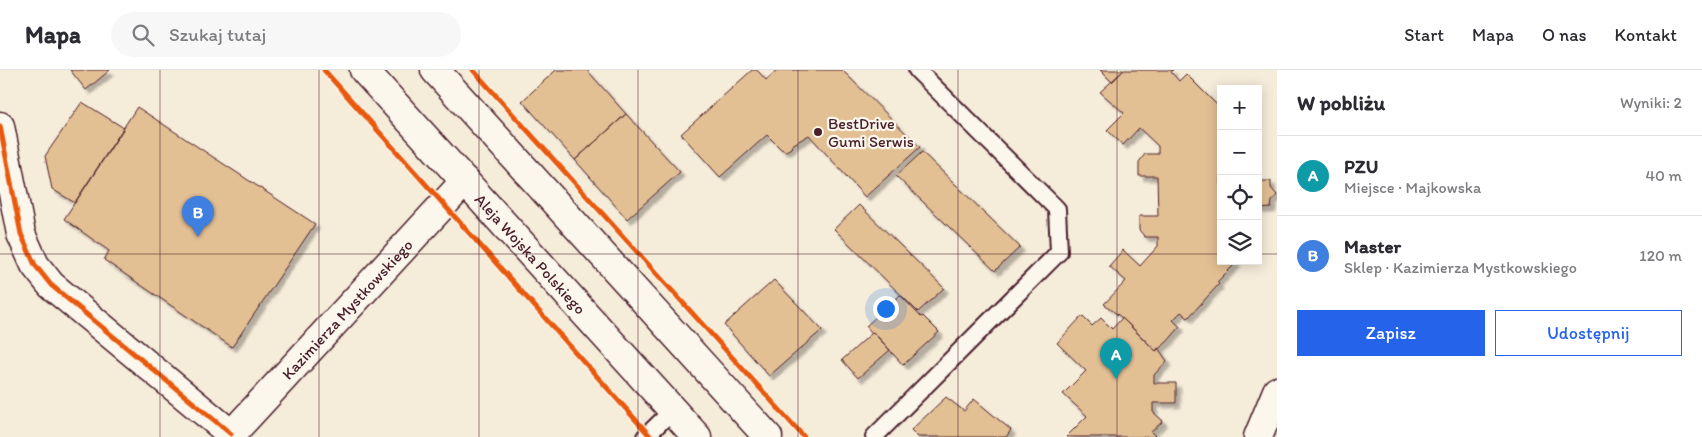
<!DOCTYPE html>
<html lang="pl">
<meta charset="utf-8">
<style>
body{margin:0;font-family:Itim,sans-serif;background:#f7f7f7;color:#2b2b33}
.controls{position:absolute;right:15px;top:15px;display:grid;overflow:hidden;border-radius:0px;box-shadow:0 2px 12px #0003}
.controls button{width:45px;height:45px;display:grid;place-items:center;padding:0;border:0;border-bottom:1px solid #e1e1e2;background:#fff;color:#2b2b33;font:25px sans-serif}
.you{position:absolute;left:885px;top:238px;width:18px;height:18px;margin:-12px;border:4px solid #fff;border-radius:50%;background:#1a73e8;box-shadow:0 0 0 8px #1a73e833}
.badge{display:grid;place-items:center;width:32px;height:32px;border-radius:50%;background:#2563eb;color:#fff;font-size:16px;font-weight:700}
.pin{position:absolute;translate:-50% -41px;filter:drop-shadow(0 1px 2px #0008)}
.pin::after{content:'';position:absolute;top:26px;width:18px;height:15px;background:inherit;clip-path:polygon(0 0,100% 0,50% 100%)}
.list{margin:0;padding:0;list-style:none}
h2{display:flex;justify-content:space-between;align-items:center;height:65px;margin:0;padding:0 20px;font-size:21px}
h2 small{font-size:16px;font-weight:400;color:#7c7c81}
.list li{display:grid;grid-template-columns:32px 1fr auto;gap:15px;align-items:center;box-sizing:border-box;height:80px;padding:0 20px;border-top:1px solid #e1e1e2}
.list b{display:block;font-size:19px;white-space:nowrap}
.list p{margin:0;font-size:16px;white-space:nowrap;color:#7c7c81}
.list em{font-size:16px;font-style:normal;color:#7c7c81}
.actions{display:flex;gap:10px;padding:15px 20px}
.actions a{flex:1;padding:11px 0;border:1px solid #2563eb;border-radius:0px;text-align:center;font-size:18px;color:#2563eb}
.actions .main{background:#2563eb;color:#fff}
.icon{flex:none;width:28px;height:28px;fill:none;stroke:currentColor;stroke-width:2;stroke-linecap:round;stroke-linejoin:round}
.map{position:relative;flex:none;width:1277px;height:367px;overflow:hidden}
header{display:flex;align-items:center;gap:30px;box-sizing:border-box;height:70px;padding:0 25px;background:#fff;border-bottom:1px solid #e1e1e2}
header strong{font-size:24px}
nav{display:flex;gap:28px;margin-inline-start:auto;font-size:18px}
.search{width:350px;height:45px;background:#f7f7f7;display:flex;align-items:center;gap:12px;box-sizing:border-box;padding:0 18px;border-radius:28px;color:#7c7c81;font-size:19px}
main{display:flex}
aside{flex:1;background:#fff}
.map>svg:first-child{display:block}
</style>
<header>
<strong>Mapa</strong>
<div class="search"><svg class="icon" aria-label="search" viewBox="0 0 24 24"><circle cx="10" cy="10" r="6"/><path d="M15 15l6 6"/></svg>Szukaj tutaj</div>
<nav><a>Start</a><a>Mapa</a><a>O nas</a><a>Kontakt</a></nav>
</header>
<main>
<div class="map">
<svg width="1277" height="367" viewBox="0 0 1277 367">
<defs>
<filter id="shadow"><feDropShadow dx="4.5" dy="4.5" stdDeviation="1" flood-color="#0004"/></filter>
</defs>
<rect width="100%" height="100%" fill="#f6ecda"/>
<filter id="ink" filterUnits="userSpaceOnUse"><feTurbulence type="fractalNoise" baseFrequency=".02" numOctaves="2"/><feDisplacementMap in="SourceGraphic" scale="10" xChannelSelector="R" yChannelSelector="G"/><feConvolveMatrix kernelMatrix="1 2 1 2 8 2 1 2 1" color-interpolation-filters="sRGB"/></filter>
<g filter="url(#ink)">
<!-- building -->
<path fill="#e3bf94" stroke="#4a1f2b" filter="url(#shadow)" d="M 70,0 L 110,0 L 86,20 Z
M 556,0 L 587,0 L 626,44 L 575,90 L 522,31 Z
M 752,0 L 757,0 L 766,10 L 777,0 L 842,0 L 920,77 L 865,127 L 809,65 L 792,75 L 791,78 L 786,81 L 781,79 L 767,65 L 720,107 L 681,64 Z
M 1100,0 L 1124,0 L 1112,12 Z
M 1124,0 L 1173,0 L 1171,2 L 1179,11 L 1186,4 L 1219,37 L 1217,40 L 1221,43 L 1221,191 L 1236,191 L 1236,193 L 1217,212 L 1219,214 L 1188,248 L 1181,242 L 1173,250 L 1180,257 L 1167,272 L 1156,281 L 1122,248 L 1104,234 L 1126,211 L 1109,196 L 1123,180 L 1140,196 L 1158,176 L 1158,167 L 1145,167 L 1139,160 L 1139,146 L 1158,146 L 1157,106 L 1139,106 L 1139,92 L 1145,84 L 1158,84 L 1158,76 L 1139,58 L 1123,75 L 1107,60 L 1124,43 L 1100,22 Z
M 82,32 L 124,58 L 75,133 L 52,119 L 45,86 Z
M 137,37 L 315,154 L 232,277 L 104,190 L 109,181 L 64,149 Z
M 626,44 L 680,102 L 627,149 L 575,90 Z
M 922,82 L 1020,177 L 995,201 L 896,106 Z
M 1258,111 L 1271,111 L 1271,118 L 1277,125 L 1272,131 L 1271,138 L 1258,139 Z
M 859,135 L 944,218 L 918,242 L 834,159 Z
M 774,210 L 822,260 L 769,306 L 724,255 Z
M 900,225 L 921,247 L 923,246 L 939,262 L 903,295 L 876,265 L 873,262 L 872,263 L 866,256 Z
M 1082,246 L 1092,256 L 1101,248 L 1112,259 L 1122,248 L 1156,281 L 1158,278 L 1167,291 L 1154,305 L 1154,313 L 1176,313 L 1176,333 L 1153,333 L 1153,342 L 1163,351 L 1151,362 L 1155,366 L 1154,367 L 1066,367 L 1087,346 L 1063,324 L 1086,301 L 1057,273 Z
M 873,262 L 890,280 L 858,308 L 842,290 Z
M 946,327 L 964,341 L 974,329 L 1011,360 L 1006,367 L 918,367 L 911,360 Z"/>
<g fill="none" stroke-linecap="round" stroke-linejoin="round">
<!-- service casing -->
<g stroke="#4a1f2b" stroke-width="20">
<path id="service" d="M 645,367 L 673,340
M 874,367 L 1059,182 L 1057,139 L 917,0"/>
</g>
<!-- minor casing -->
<g stroke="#4a1f2b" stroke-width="31">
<g id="minor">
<path d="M 0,56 L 21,164 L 35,195 L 51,215 L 231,364"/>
<path id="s1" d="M 229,367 L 465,111"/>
</g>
</g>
<!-- tertiary casing -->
<g stroke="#4a1f2b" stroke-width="31">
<path id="tertiary" d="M 1258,367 L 1277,321"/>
</g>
<!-- secondary casing -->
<g stroke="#4a1f2b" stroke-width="31">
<g id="secondary">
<path id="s2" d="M 364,0 L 697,367"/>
<path d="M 435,0 L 768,367"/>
</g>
</g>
<!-- service -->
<use href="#service" stroke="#fbf7ec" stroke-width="16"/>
<!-- minor -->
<use href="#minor" stroke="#fbf7ec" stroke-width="28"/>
<!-- tertiary -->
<use href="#tertiary" stroke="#fbf7ec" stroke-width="28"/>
<!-- secondary -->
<use href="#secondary" stroke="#fbf7ec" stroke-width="28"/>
<!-- cycleway casing -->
<g stroke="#fbf7ec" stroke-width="8">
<path id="cycleway" d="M 324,0 L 651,367
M 473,0 L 804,367
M 0,56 L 21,164 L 35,195 L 51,215 L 231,364"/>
</g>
<!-- cycleway -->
<use href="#cycleway" stroke="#e8590c" stroke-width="5"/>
</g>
</g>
<!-- grid -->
<path fill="none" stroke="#4a1f2b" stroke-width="1" stroke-opacity="0.55" d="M 160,0 L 160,367M 319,0 L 319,367M 479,0 L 479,367M 638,0 L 638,367M 798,0 L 798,367M 958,0 L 958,367M 1117,0 L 1117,367M 0,184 L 1221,184M 1258,184 L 1277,184"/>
<!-- markers -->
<circle fill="#4a1f2b" stroke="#fbf7ec" stroke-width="2" cx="818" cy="62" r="5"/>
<g text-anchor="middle" stroke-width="4.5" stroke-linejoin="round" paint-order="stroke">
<!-- poi labels -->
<g font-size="16" fill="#4a1f2b" stroke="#fbf7ec" text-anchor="start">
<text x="828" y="59">BestDrive<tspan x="828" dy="18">Gumi Serwis</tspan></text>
</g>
<!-- street labels -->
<g font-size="16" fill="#4a1f2b" stroke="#fbf7ec">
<text dy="6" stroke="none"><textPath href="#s2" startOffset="248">Aleja Wojska Polskiego</textPath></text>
<text dy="6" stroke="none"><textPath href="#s1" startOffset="174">Kazimierza Mystkowskiego</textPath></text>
</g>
</g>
</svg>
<div class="controls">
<button>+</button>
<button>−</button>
<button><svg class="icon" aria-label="locate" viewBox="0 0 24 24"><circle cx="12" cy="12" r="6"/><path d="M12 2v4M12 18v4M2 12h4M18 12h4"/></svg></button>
<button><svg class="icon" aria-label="layers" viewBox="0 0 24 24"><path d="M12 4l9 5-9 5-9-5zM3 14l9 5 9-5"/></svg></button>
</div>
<div class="you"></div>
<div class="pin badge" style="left:1116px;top:309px;background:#0f9aa8">A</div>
<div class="pin badge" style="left:198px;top:167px;background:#3f7fe0">B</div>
</div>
<aside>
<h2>W pobliżu<small>Wyniki: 2</small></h2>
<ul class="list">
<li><span class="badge" style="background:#0f9aa8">A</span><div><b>PZU</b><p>Miejsce · Majkowska</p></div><em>40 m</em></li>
<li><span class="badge" style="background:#3f7fe0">B</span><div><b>Master</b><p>Sklep · Kazimierza Mystkowskiego</p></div><em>120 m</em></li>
</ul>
<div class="actions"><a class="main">Zapisz</a><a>Udostępnij</a></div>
</aside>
</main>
